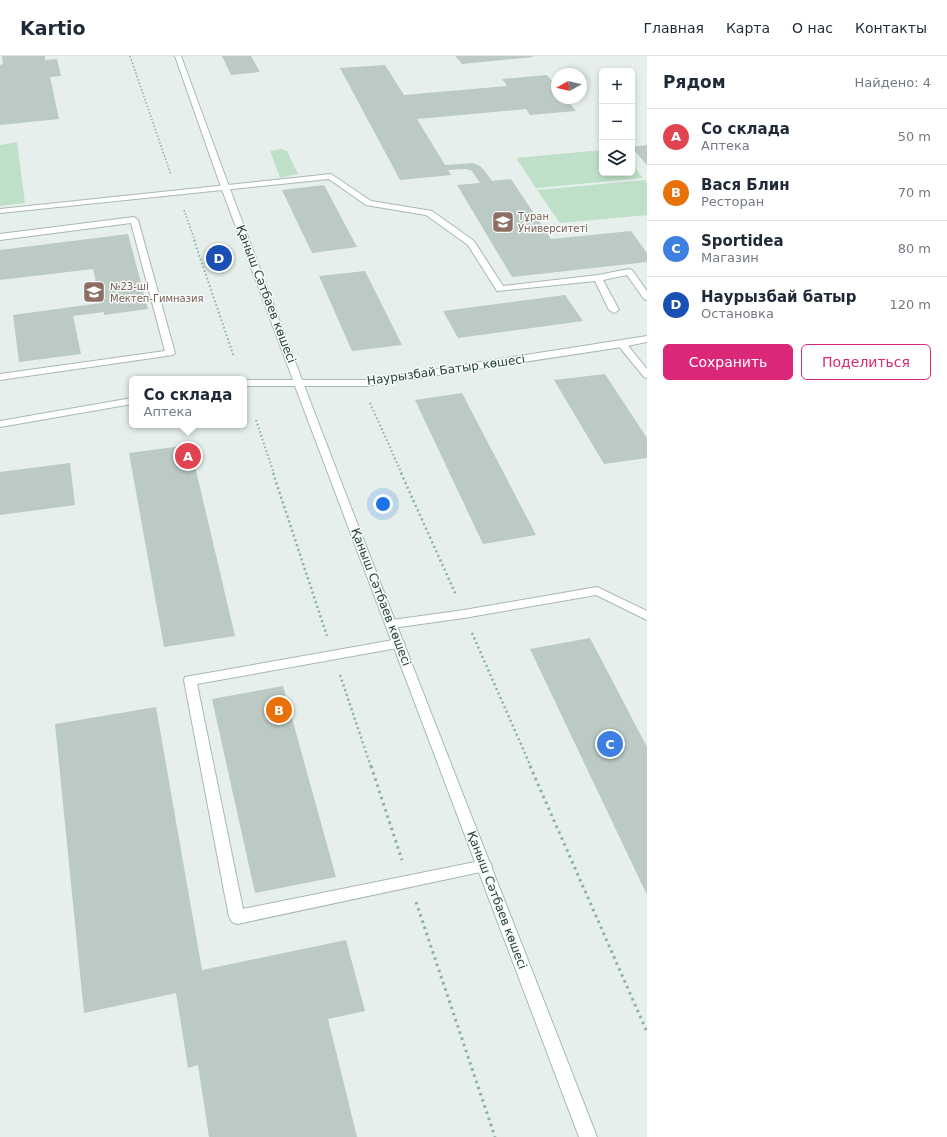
<!DOCTYPE html>
<html lang="ru">
<meta charset="utf-8">
<style>
body{margin:0;font-family:"DejaVu Sans",sans-serif;background:#f6f6f7;color:#1f2937}
.controls{position:absolute;right:12px;top:12px;display:grid;overflow:hidden;border-radius:6px;box-shadow:0 2px 6px #0003}
.controls button{width:36px;height:36px;display:grid;place-items:center;padding:0;border:0;border-bottom:1px solid #e0e1e3;background:#fff;color:#1f2937;font:20px sans-serif}
.compass{position:absolute;left:551px;top:12px;width:36px;height:36px;border-radius:50%;background:#fff;box-shadow:0 2px 6px #0003;rotate:262deg}
.you{position:absolute;left:383px;top:448px;width:14px;height:14px;margin:-10px;border:3px solid #fff;border-radius:50%;background:#1a73e8;box-shadow:0 0 0 6px #1a73e833}
.badge{display:grid;place-items:center;width:26px;height:26px;border-radius:50%;background:#db2777;color:#fff;font-size:13px;font-weight:700}
.pin{position:absolute;translate:-50% -50%;border:2px solid #fff;box-shadow:0 1px 4px #0006}
.popup{position:absolute;left:129px;top:320px;width:118px;height:52px;box-sizing:border-box;display:grid;place-content:center;border-radius:6px;background:#fff;filter:drop-shadow(0 1px 3px #0005);font-size:13px;white-space:nowrap;color:#747a83}
.popup b{font-size:15px;color:#1f2937}
.popup::after{content:'';position:absolute;left:50%;top:100%;margin-left:-8px;border:8px solid transparent;border-top-color:#fff}
.list{margin:0;padding:0;list-style:none}
h2{display:flex;justify-content:space-between;align-items:center;height:52px;margin:0;padding:0 16px;font-size:17px}
h2 small{font-size:13px;font-weight:400;color:#747a83}
.list li{display:grid;grid-template-columns:26px 1fr auto;gap:12px;align-items:center;box-sizing:border-box;height:56px;padding:0 16px;border-top:1px solid #e0e1e3}
.list b{display:block;font-size:15px;white-space:nowrap}
.list p{margin:0;font-size:13px;white-space:nowrap;color:#747a83}
.list em{font-size:13px;font-style:normal;color:#747a83}
.actions{display:flex;gap:8px;padding:12px 16px}
.actions a{flex:1;padding:9px 0;border:1px solid #db2777;border-radius:6px;text-align:center;font-size:14px;color:#db2777}
.actions .main{background:#db2777;color:#fff}
.icon{flex:none;width:22px;height:22px;fill:none;stroke:currentColor;stroke-width:2;stroke-linecap:round;stroke-linejoin:round}
.map{position:relative;flex:none;width:647px;height:1081px;overflow:hidden}
header{display:flex;align-items:center;gap:24px;box-sizing:border-box;height:56px;padding:0 20px;background:#fff;border-bottom:1px solid #e0e1e3}
header strong{font-size:19px}
nav{display:flex;gap:22px;margin-inline-start:auto;font-size:14px}
main{display:flex}
aside{flex:1;background:#fff}
.map>svg:first-child{display:block}
</style>
<header>
<strong>Kartio</strong>
<nav><a>Главная</a><a>Карта</a><a>О нас</a><a>Контакты</a></nav>
</header>
<main>
<div class="map">
<svg width="647" height="1081" viewBox="0 0 647 1081">
<rect width="100%" height="100%" fill="#e6efeb"/>
<!-- green -->
<path fill="#bfe0c8" d="M 17,86 L 25,147 L 0,150 L 0,89 Z
M 281,93 L 287,95 L 298,118 L 280,122 L 270,95 Z
M 602,94 L 602,117 L 632,117 L 632,108 L 643,122 L 536,132 L 516,102 Z
M 645,124 L 647,127 L 647,159 L 560,167 L 537,134 Z"/>
<!-- building -->
<path fill="#bbcac4" d="M 2,0 L 45,0 L 45,4 L 57,3 L 61,20 L 50,21 L 59,63 L 0,69 L 0,9 L 3,8 Z
M 222,0 L 251,0 L 260,16 L 231,19 Z
M 455,0 L 533,0 L 533,1 L 462,8 Z
M 385,9 L 404,39 L 507,30 L 502,23 L 547,19 L 557,31 L 557,42 L 566,42 L 576,55 L 530,59 L 526,53 L 417,63 L 445,109 L 473,107 L 480,110 L 484,114 L 492,125 L 511,123 L 551,183 L 631,175 L 647,197 L 647,206 L 512,221 L 457,129 L 480,127 L 472,115 L 466,113 L 448,114 L 451,119 L 400,124 L 340,12 Z
M 647,89 L 647,109 L 632,92 L 632,91 Z
M 324,129 L 357,191 L 312,197 L 282,134 Z
M 128,178 L 148,253 L 104,259 L 104,256 L 73,260 L 81,298 L 19,306 L 13,259 L 101,247 L 93,213 L 0,224 L 0,194 Z
M 365,215 L 402,289 L 352,295 L 319,220 Z
M 565,239 L 583,265 L 458,282 L 443,255 Z
M 605,318 L 647,382 L 647,402 L 604,408 L 554,324 Z
M 462,337 L 536,479 L 483,488 L 415,344 Z
M 190,389 L 235,580 L 164,591 L 129,397 Z
M 70,407 L 75,449 L 0,459 L 0,416 Z
M 590,582 L 647,691 L 647,839 L 530,593 Z
M 283,630 L 336,821 L 255,837 L 212,643 Z
M 156,651 L 202,914 L 346,884 L 365,955 L 328,963 L 357,1081 L 209,1081 L 198,1009 L 188,1012 L 176,937 L 84,957 L 55,668 Z"/>
<g fill="none" stroke-linecap="round" stroke-linejoin="round">
<!-- service casing -->
<g stroke="#a8b8b2" stroke-width="2">
<path id="service" d="M 331,118 L 371,145 L 432,155 L 474,185 L 503,230 L 598,219 L 629,213 L 632,214 L 647,235 L 647,244 L 644,243 L 627,219 L 603,224 L 619,254 L 614,257 L 609,254 L 595,225 L 497,235 L 468,189 L 426,159 L 366,149 L 329,123 L 0,157 L 0,153 Z
M 134,161 L 138,164 L 175,297 L 173,299 L 0,324 L 0,318 L 165,295 L 131,167 L 0,184 L 0,178 Z
M 622,285 L 625,286 L 647,313 L 647,322 L 644,321 L 617,288 Z
M 597,531 L 647,555 L 647,564 L 596,539 L 464,562 L 392,572 L 388,571 L 386,568 L 388,565 L 392,564 L 464,554 Z
M 399,583 L 403,585 L 405,588 L 403,591 L 197,628 L 243,853 L 485,804 L 490,806 L 492,810 L 490,814 L 237,868 L 232,866 L 229,861 L 184,624 L 185,621 Z"/>
</g>
<!-- tertiary casing -->
<g stroke="#a8b8b2" stroke-width="2">
<path id="tertiary" d="M 647,280 L 647,286 L 622,291 L 366,330 L 299,330 L 294,327 L 299,324 L 366,324 Z"/>
</g>
<!-- secondary casing -->
<g stroke="#a4bbb3" stroke-width="2">
<path id="secondary" d="M 175,0 L 181,0 C 313,363 457,721 597,1081 L 579,1081 L 295,330 L 244,330 L 244,324 L 293,324 L 221,131 Z
M 132,342 L 132,348 L 0,371 L 0,365 Z"/>
</g>
<!-- path-far3 -->
<path stroke="#86b3a5" stroke-width="1.5" stroke-dasharray="1.5 2" stroke-linecap="butt" d="M 130,0 L 171,119
M 184,154 L 195,185"/>
<!-- path-far2 -->
<path stroke="#86b3a5" stroke-width="2" stroke-dasharray="1.5 2.5" stroke-linecap="butt" d="M 194,184 L 234,301
M 370,347 L 402,418
M 256,364 L 274,418"/>
<!-- path-far1 -->
<path stroke="#86b3a5" stroke-width="2.5" stroke-dasharray="2 3" stroke-linecap="butt" d="M 273,417 L 327,580
M 401,417 L 456,539
M 472,577 L 531,711
M 340,619 L 371,711"/>
<!-- path -->
<path stroke="#86b3a5" stroke-width="3" stroke-dasharray="2.5 4" stroke-linecap="butt" d="M 371,710 L 402,804
M 530,710 L 647,976
M 416,846 L 495,1081"/>
<!-- service -->
<use href="#service" fill="#fff" fill-rule="evenodd"/>
<!-- tertiary -->
<use href="#tertiary" fill="#fff" fill-rule="evenodd"/>
<!-- secondary -->
<use href="#secondary" fill="#fff" fill-rule="evenodd"/>
</g>
<!-- icons -->
<defs>
<g id="university-square" transform="scale(1.15)"><rect x="-9" y="-9" width="18" height="18" rx="4" fill="#8d6e63" stroke="#f7fbf9"/><path d="M0-5L7-2L0 1L-7-2ZM-4 1L0 2.5L4 1V4Q0 6-4 4Z" fill="#fff"/></g>
<g id="school-square" transform="scale(1.15)"><rect x="-9" y="-9" width="18" height="18" rx="4" fill="#8d6e63" stroke="#f7fbf9"/><path d="M0-5L7-2L0 1L-7-2ZM-4 1L0 2.5L4 1V4Q0 6-4 4Z" fill="#fff"/></g>
</defs>
<g fill-rule="evenodd">
<use href="#university-square" x="503" y="166"/>
<use href="#school-square" x="94" y="236"/>
</g>
<g text-anchor="middle" stroke-width="3" stroke-linejoin="round" paint-order="stroke">
<!-- far-education labels -->
<g font-size="10" fill="#785e54" stroke="#f7fbf9" text-anchor="start">
<text x="518" y="164">Тұран<tspan x="518" dy="12">Университеті</tspan></text>
<text x="110" y="234">№23-ші<tspan x="110" dy="12">Мектеп-Гимназия</tspan></text>
</g>
<!-- street labels -->
<g font-size="12" fill="#24423a" stroke="#f7fbf9">
<text transform="translate(266 238) rotate(69)" y="4">Қаныш Сәтбаев көшесі</text>
<text transform="translate(446 314) rotate(-8)" y="4">Наурызбай Батыр көшесі</text>
<text transform="translate(381 541) rotate(69)" y="4">Қаныш Сәтбаев көшесі</text>
<text transform="translate(497 844) rotate(69)" y="4">Қаныш Сәтбаев көшесі</text>
</g>
</g>
</svg>
<div class="controls">
<button>+</button>
<button>−</button>
<button><svg class="icon" aria-label="layers" viewBox="0 0 24 24"><path d="M12 4l9 5-9 5-9-5zM3 14l9 5 9-5"/></svg></button>
</div>
<svg class="compass" viewBox="-18 -18 36 36"><path d="M0-13l5 13h-10z" fill="#e53935"/><path d="M0 13l5-13h-10z" fill="#747a83"/></svg>
<div class="you"></div>
<div class="pin badge" style="left:188px;top:400px;background:#e0444e">A</div>
<div class="popup"><b>Со склада</b>Аптека</div>
<div class="pin badge" style="left:279px;top:654px;background:#e8710a">B</div>
<div class="pin badge" style="left:610px;top:688px;background:#3f7fe0">C</div>
<div class="pin badge" style="left:219px;top:202px;background:#1a4fb4">D</div>
</div>
<aside>
<h2>Рядом<small>Найдено: 4</small></h2>
<ul class="list">
<li><span class="badge" style="background:#e0444e">A</span><div><b>Со склада</b><p>Аптека</p></div><em>50 m</em></li>
<li><span class="badge" style="background:#e8710a">B</span><div><b>Вася Блин</b><p>Ресторан</p></div><em>70 m</em></li>
<li><span class="badge" style="background:#3f7fe0">C</span><div><b>Sportidea</b><p>Магазин</p></div><em>80 m</em></li>
<li><span class="badge" style="background:#1a4fb4">D</span><div><b>Наурызбай батыр</b><p>Остановка</p></div><em>120 m</em></li>
</ul>
<div class="actions"><a class="main">Сохранить</a><a>Поделиться</a></div>
</aside>
</main>
